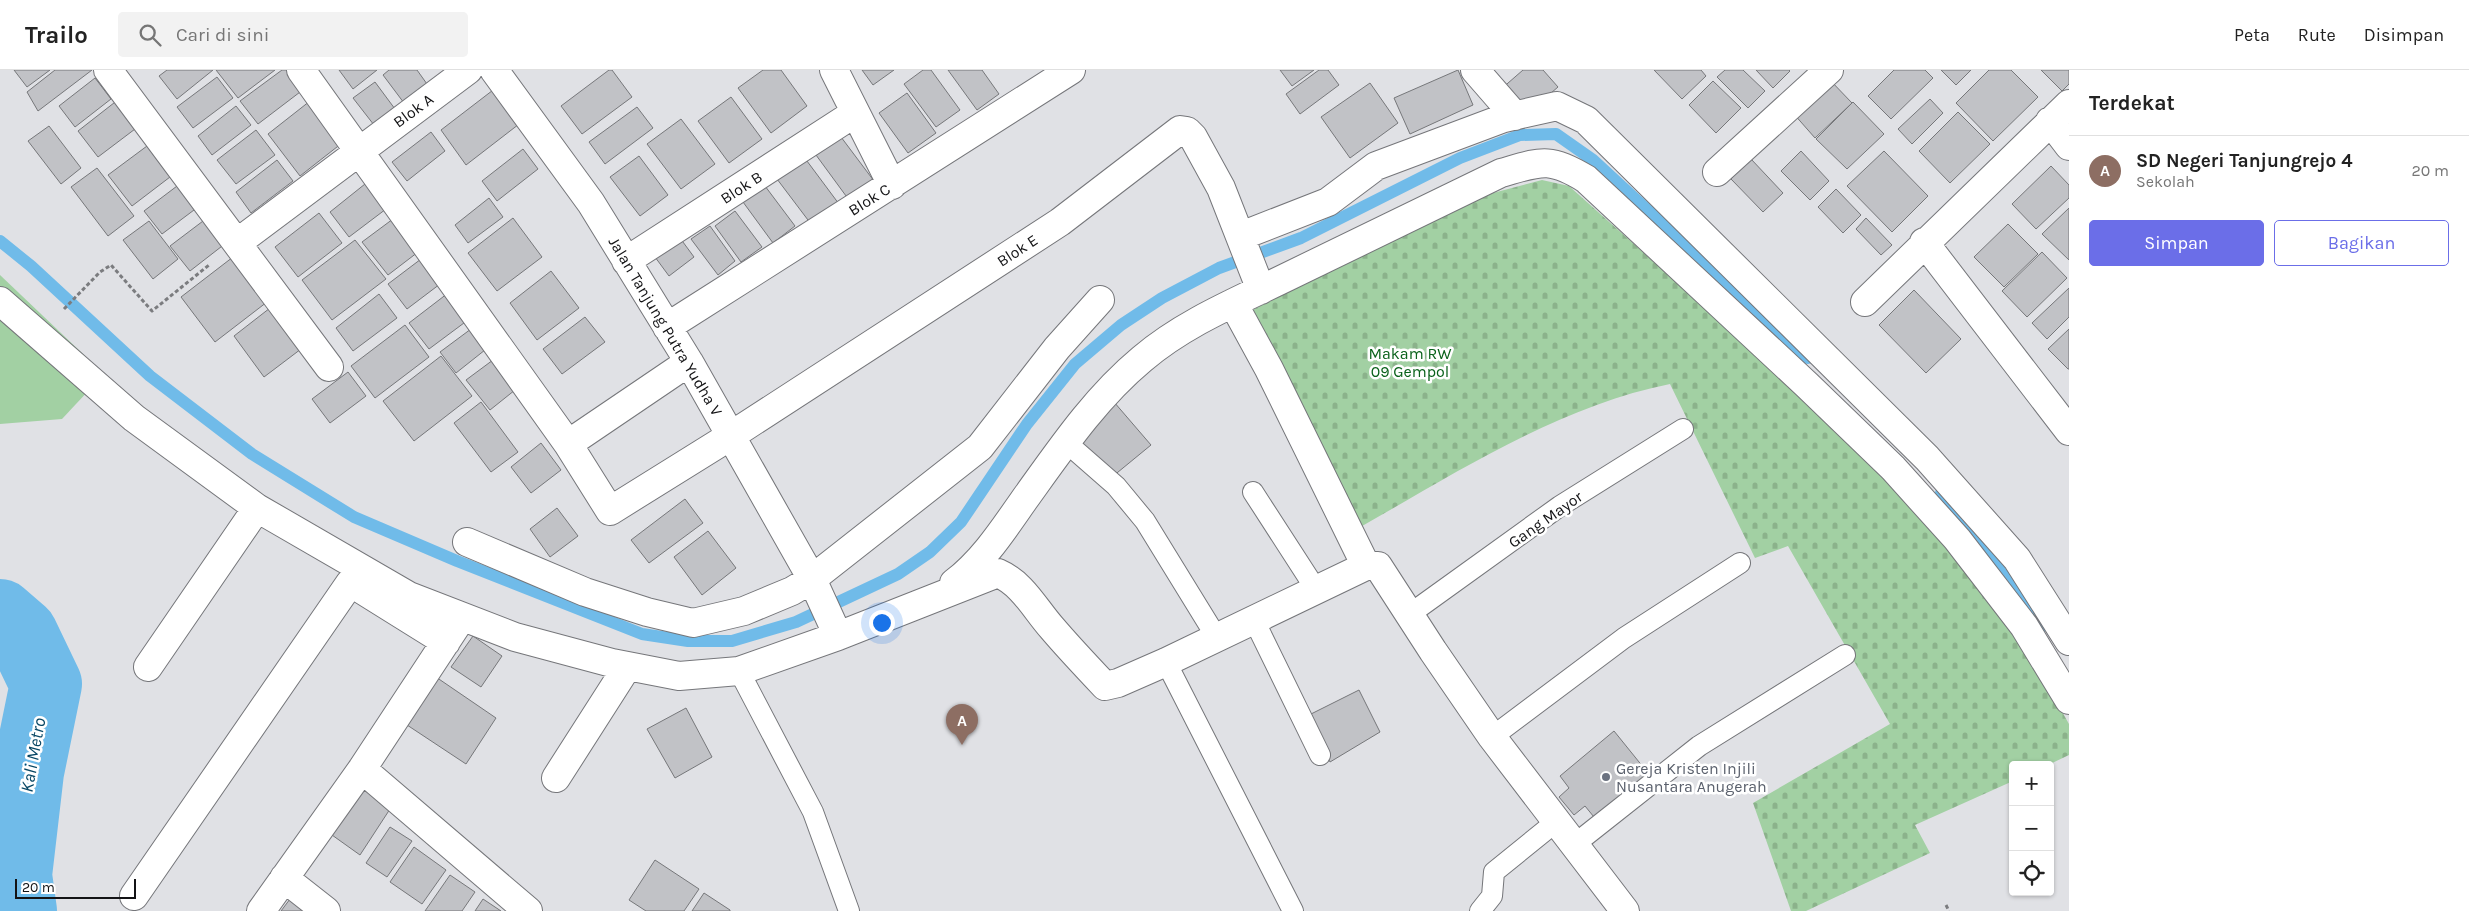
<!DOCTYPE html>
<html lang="id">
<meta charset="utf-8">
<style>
body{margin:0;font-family:Karla,sans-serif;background:#f2f2f2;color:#222}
.controls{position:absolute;right:15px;bottom:15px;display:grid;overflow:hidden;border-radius:5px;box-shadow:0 1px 4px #0004}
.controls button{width:45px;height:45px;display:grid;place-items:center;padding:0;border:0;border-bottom:1px solid #e0e0e0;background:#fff;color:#222;font:25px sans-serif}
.scale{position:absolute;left:15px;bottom:12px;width:121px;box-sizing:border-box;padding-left:5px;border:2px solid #131315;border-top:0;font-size:14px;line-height:18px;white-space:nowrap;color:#131315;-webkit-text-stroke:4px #fff;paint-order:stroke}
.you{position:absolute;left:881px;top:552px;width:18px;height:18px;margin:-12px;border:4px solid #fff;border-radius:50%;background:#1a73e8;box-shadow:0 0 0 8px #1a73e833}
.badge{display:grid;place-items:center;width:32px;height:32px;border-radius:50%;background:#6b6ee8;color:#fff;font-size:16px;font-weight:700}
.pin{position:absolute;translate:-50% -41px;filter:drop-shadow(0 1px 2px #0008)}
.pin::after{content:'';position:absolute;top:26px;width:18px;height:15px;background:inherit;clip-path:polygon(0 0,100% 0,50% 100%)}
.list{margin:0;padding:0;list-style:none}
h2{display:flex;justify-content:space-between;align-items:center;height:65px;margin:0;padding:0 20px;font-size:21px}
h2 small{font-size:16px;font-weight:400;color:#767676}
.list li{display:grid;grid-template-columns:32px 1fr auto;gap:15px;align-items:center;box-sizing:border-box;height:70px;padding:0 20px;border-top:1px solid #e0e0e0}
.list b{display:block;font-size:19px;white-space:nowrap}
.list p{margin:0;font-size:16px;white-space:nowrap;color:#767676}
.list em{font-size:16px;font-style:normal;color:#767676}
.actions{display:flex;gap:10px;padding:15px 20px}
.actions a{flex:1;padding:11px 0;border:1px solid #6b6ee8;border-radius:5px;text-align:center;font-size:18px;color:#6b6ee8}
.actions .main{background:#6b6ee8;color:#fff}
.icon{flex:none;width:28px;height:28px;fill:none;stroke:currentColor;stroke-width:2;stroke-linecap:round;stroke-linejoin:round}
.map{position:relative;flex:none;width:2069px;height:841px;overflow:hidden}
header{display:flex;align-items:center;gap:30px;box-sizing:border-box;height:70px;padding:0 25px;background:#fff;border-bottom:1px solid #e0e0e0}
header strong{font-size:24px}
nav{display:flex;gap:28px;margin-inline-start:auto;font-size:18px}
.search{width:350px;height:45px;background:#f2f2f2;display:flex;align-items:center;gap:12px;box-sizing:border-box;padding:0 18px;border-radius:5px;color:#767676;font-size:19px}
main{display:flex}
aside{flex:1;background:#fff}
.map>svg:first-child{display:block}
</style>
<header>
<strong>Trailo</strong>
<div class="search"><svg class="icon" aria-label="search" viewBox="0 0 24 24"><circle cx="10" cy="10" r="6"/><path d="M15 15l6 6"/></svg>Cari di sini</div>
<nav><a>Peta</a><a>Rute</a><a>Disimpan</a></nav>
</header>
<main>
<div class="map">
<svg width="2069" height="841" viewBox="0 0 2069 841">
<defs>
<pattern id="cemetery-stones" width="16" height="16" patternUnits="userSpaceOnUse" patternTransform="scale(1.25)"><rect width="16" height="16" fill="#a2d0a3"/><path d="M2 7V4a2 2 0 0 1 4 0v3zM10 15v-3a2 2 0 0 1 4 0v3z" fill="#8bb28b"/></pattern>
</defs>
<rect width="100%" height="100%" fill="#e0e1e5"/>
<!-- green -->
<path fill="#a2d0a3" d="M 0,205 L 104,304 L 62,349 L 0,354 Z"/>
<!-- cemetery -->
<path fill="url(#cemetery-stones)" d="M 1542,110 L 1569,116 L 1729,259 L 1893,411 L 2022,571 L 2069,654 L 2069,685 L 2048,695 L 2013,695 L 2013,711 L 1915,755 L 1930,783 L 1806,841 L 1791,841 L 1753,733 L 1890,654 L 1788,476 L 1755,488 L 1670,314 C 1559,336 1454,404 1357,459 L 1249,242 L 1346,190 L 1493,123 Z"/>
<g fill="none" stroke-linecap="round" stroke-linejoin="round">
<!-- stream -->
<path stroke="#70bbe9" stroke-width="12" d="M 0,171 L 31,196 L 150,306 L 252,384 L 354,447 L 457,491 L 642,564 L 688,571 L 732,571 L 796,552 L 898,504 L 930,482 L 961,452 L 1027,354 L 1075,294 L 1121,255 L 1162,228 L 1219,198 L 1301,168 L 1460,88 L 1520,65 L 1556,64 L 1593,90 L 1808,288
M 1941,423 L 2030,540 L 2040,558"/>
<!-- river -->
<path stroke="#70bbe9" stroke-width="72" d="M 0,545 L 22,564 L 46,614 L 28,702 L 16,805 L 21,841"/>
</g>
<!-- building -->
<path fill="#c1c2c6" stroke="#76777a" d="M 14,0 L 50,0 L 27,17 Z
M 55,0 L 92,0 L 38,41 L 27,22 Z
M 167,0 L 213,0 L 177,29 L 159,6 Z
M 216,0 L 275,0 L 238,28 Z
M 282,0 L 289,0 L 304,19 L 258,54 L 240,31 Z
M 339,0 L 377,0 L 353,19 Z
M 389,0 L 417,0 L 427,14 L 404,33 L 383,5 Z
M 609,0 L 612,0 L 632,27 L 582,64 L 561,36 Z
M 763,0 L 781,0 L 807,36 L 771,63 L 738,18 Z
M 862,0 L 894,0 L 873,15 Z
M 923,0 L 931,0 L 960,40 L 936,57 L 904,14 Z
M 948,0 L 982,0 L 999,24 L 977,40 Z
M 1280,0 L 1314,0 L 1292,16 Z
M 1319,0 L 1328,0 L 1339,15 L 1300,44 L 1286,24 Z
M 1458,0 L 1473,35 L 1410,64 L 1394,28 Z
M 1523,0 L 1543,0 L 1558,17 L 1530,41 L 1500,20 Z
M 1654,0 L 1701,0 L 1706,6 L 1682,29 Z
M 1725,0 L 1743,0 L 1765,21 L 1748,38 L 1717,7 Z
M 1756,0 L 1789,0 L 1790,1 L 1773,18 Z
M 1894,0 L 1925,0 L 1933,8 L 1891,49 L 1868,26 Z
M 1941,0 L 1971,0 L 1956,15 Z
M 1989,0 L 2011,0 L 2038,27 L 1993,71 L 1956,33 Z
M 2041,0 L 2069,0 L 2069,14 L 2062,21 Z
M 217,7 L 233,28 L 193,58 L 177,37 Z
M 95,8 L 111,29 L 75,57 L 59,36 Z
M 1829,9 L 1852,33 L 1815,68 L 1793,43 Z
M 1713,11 L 1741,38 L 1716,63 L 1689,35 Z
M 375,12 L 395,39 L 374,55 L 353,28 Z
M 1370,13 L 1398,53 L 1350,88 L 1321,47 Z
M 497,17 L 523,51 L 466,95 L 441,60 Z
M 907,23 L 936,63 L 908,83 L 879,43 Z
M 731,27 L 762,69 L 729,93 L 698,51 Z
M 119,29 L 139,56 L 98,87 L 78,61 Z
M 1930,29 L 1943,43 L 1912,74 L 1898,59 Z
M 310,31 L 342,73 L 300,106 L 268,64 Z
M 1853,32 L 1884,64 L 1847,99 L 1816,69 Z
M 236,36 L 251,55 L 212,85 L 198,66 Z
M 637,37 L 653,58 L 605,94 L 589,72 Z
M 1958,42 L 1990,74 L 1950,113 L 1919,81 Z
M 681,49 L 715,94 L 681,119 L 647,74 Z
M 49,56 L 81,98 L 61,114 L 28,71 Z
M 256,60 L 275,85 L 236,114 L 217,90 Z
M 431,62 L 445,81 L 407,111 L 392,92 Z
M 841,67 L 874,111 L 849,130 L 816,85 Z
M 147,76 L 170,107 L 132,136 L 108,105 Z
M 523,79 L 538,99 L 497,131 L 482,111 Z
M 1801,81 L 1829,111 L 1810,130 L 1781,101 Z
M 1884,81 L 1928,126 L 1892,162 L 1847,116 Z
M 639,86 L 668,125 L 640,146 L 610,107 Z
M 804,87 L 839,134 L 811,154 L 777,109 Z
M 1751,89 L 1783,123 L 1763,142 L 1731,109 Z
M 277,90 L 293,111 L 251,143 L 236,122 Z
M 2051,96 L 2069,115 L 2069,128 L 2036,159 L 2012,134 Z
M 97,98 L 134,146 L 108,166 L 71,117 Z
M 370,110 L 390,136 L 349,167 L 330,142 Z
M 181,113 L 198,137 L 162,164 L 144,141 Z
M 765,116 L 795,156 L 773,173 L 743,132 Z
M 1836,119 L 1861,145 L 1843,163 L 1818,137 Z
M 489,128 L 503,147 L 468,173 L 455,155 Z
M 2069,138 L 2069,190 L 2042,164 Z
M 735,141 L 762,177 L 741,192 L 715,156 Z
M 319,143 L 342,173 L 298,207 L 275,177 Z
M 397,146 L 422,179 L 388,205 L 362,172 Z
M 207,148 L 226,173 L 190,201 L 170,176 Z
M 513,148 L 542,187 L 497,221 L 468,183 Z
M 1866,148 L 1892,175 L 1881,185 L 1856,159 Z
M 149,151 L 178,189 L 153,209 L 123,170 Z
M 2008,154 L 2038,184 L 2004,217 L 1974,187 Z
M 710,156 L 735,191 L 718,205 L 691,169 Z
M 680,168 L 694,187 L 669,206 L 655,187 Z
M 355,170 L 386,209 L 332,250 L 302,210 Z
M 2042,182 L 2067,208 L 2027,247 L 2002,221 Z
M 425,186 L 444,211 L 407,239 L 388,214 Z
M 233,187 L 267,232 L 215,272 L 181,227 Z
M 551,201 L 579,238 L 537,270 L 510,233 Z
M 2069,218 L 2069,247 L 2047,269 L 2032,253 Z
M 452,220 L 472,247 L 429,279 L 409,253 Z
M 1914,220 L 1961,269 L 1926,303 L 1879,255 Z
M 379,224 L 397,248 L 353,281 L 336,258 Z
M 270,238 L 301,279 L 264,307 L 234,266 Z
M 585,247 L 605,272 L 562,304 L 543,279 Z
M 405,255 L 429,287 L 375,328 L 351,296 Z
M 475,256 L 490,276 L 456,303 L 440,282 Z
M 2069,259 L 2069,299 L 2068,299 L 2048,279 Z
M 441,286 L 472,326 L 414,371 L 383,331 Z
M 497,287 L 520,316 L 490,340 L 466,310 Z
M 348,302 L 366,326 L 330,353 L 312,329 Z
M 481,332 L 518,382 L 491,402 L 454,353 Z
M 1114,332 L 1151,375 L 1112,407 L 1073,370 Z
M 541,373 L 561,400 L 531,423 L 511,397 Z
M 685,429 L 703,453 L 649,493 L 631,470 Z
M 557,438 L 578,466 L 550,487 L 530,459 Z
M 708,461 L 736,498 L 702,525 L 674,487 Z
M 473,566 L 502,586 L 481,617 L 451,597 Z
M 433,605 L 496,648 L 466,694 L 401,651 Z
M 1359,620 L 1380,662 L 1330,692 L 1307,646 Z
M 686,638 L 712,687 L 675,708 L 647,659 Z
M 1614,661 L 1652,708 L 1598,752 L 1585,736 L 1574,745 L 1559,727 L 1569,718 L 1560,706 Z
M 360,714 L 390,739 L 360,785 L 325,760 Z
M 390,757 L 412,771 L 387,807 L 366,793 Z
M 414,777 L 446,800 L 422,834 L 390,812 Z
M 655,790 L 699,819 L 684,841 L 646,841 L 629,830 Z
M 450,805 L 475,822 L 462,841 L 425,841 Z
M 704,823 L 730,840 L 730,841 L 692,841 Z
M 290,829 L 309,841 L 281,841 Z
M 483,829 L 501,841 L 475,841 Z"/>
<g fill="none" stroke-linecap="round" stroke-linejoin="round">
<!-- service casing -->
<g stroke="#75767a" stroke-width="22">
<path id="service" d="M 1076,381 L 1116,416 L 1145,451 L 1217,568
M 1253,422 L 1317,521
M 1410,544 L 1560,436 L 1683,359
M 1254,550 L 1320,685
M 1166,592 L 1293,841
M 739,601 L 813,742 L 849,841
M 1492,667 L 1624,568 L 1740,493
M 1575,774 L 1699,676 L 1845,585
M 1480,841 L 1492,826 L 1494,802 L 1557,751"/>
</g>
<!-- minor casing -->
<g stroke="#75767a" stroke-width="30">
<path id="minor" d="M 108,0 L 329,297
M 301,0 L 568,374 L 689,292
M 494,0 L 591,133 L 689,292 L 812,509 L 838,566
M 834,0 L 892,115
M 1475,0 L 1515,46
M 2050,51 L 2069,76
M 1717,102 L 1829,0
M 1241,166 L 1328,132 L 1376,96 L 1504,48 L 1557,36 L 1586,50 L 1927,388 L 2017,489 L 2069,571
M 1924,172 L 2069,361
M 237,173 L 468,0
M 626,191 L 855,43
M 0,231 L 134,348 L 257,438 L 409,526 L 515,567 L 612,593 L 679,606 L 739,601 L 838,566 L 998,503 C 1023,514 1035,539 1052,558 C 1069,578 1087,597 1105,616 L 1118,613 L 1166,592 L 1366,496 L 1378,496 L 1433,581 L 1492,667 L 1625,841
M 1865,232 L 2069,34
M 1233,233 L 1269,299 L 1366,496
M 667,257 L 1071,0
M 568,374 L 610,441 L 732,365 L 1060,152 L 1180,60 L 1187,61 L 1193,67 L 1221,118 L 1261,220
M 467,472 L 585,522 L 647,542 L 693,553 L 744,541 L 792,521 L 812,509 L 980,377 L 1057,278 L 1100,230
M 954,513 C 983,491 1003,460 1024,430 C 1060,380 1095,328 1142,289 C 1184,253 1238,231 1287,207 C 1358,173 1429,138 1501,103 C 1540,92 1549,86 1586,109 L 1807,315 L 1893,398 L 1957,469 L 2024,556 L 2069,630
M 361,519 L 446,572
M 148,597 L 257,438
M 362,699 L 528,841
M 556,708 L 627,597
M 284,808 L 326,841
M 134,826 L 350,513
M 261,841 L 362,699 L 462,547"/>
</g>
<!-- path -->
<path stroke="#7b7c7f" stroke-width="3" stroke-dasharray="4 2.5" stroke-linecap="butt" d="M 64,239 L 100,202 L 111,195 L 152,241 L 209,195
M 1946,835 L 1949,841"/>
<!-- service -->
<use href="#service" stroke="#fff" stroke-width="20"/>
<!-- minor -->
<use href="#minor" stroke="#fff" stroke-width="28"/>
</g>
<!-- markers -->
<circle fill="#6b7280" stroke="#fff" stroke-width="2" cx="1606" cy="707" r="5"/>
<g text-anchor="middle" stroke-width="5" stroke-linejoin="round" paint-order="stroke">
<!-- street labels -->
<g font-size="16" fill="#131315" stroke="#fff">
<text transform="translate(413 40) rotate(-36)" y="6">Blok A</text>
<text transform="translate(741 117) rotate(-33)" y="6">Blok B</text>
<text transform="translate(869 129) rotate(-32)" y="6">Blok C</text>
<text transform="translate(1017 180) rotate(-33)" y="6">Blok E</text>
<text transform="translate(666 256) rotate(59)" y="6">Jalan Tanjung Putra Yudha V</text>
<text transform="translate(1545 449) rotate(-35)" y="6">Gang Mayor</text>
</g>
<!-- park labels -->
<g font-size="16" fill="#0a621b" stroke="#fff">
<text x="1410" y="289">Makam RW<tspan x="1410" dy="18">09 Gempol</tspan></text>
</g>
<!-- worship labels -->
<g font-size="16" fill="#5b616d" stroke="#fff" text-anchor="start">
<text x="1616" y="704">Gereja Kristen Injili<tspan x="1616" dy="18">Nusantara Anugerah</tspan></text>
</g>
<!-- water labels -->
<g font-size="18" font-style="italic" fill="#084765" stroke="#fff">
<text transform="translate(33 685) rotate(-80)" y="6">Kali Metro</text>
</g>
</g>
</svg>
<div class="controls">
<button>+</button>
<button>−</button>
<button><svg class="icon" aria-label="locate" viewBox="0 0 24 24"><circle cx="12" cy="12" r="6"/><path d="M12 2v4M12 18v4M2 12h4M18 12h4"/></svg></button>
</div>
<div class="scale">20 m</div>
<div class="you"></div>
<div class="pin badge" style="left:962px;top:675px;background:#8d6e63">A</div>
</div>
<aside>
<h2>Terdekat<small></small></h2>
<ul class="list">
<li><span class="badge" style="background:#8d6e63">A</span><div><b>SD Negeri Tanjungrejo 4</b><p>Sekolah</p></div><em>20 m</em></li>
</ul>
<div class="actions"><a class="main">Simpan</a><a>Bagikan</a></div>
</aside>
</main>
